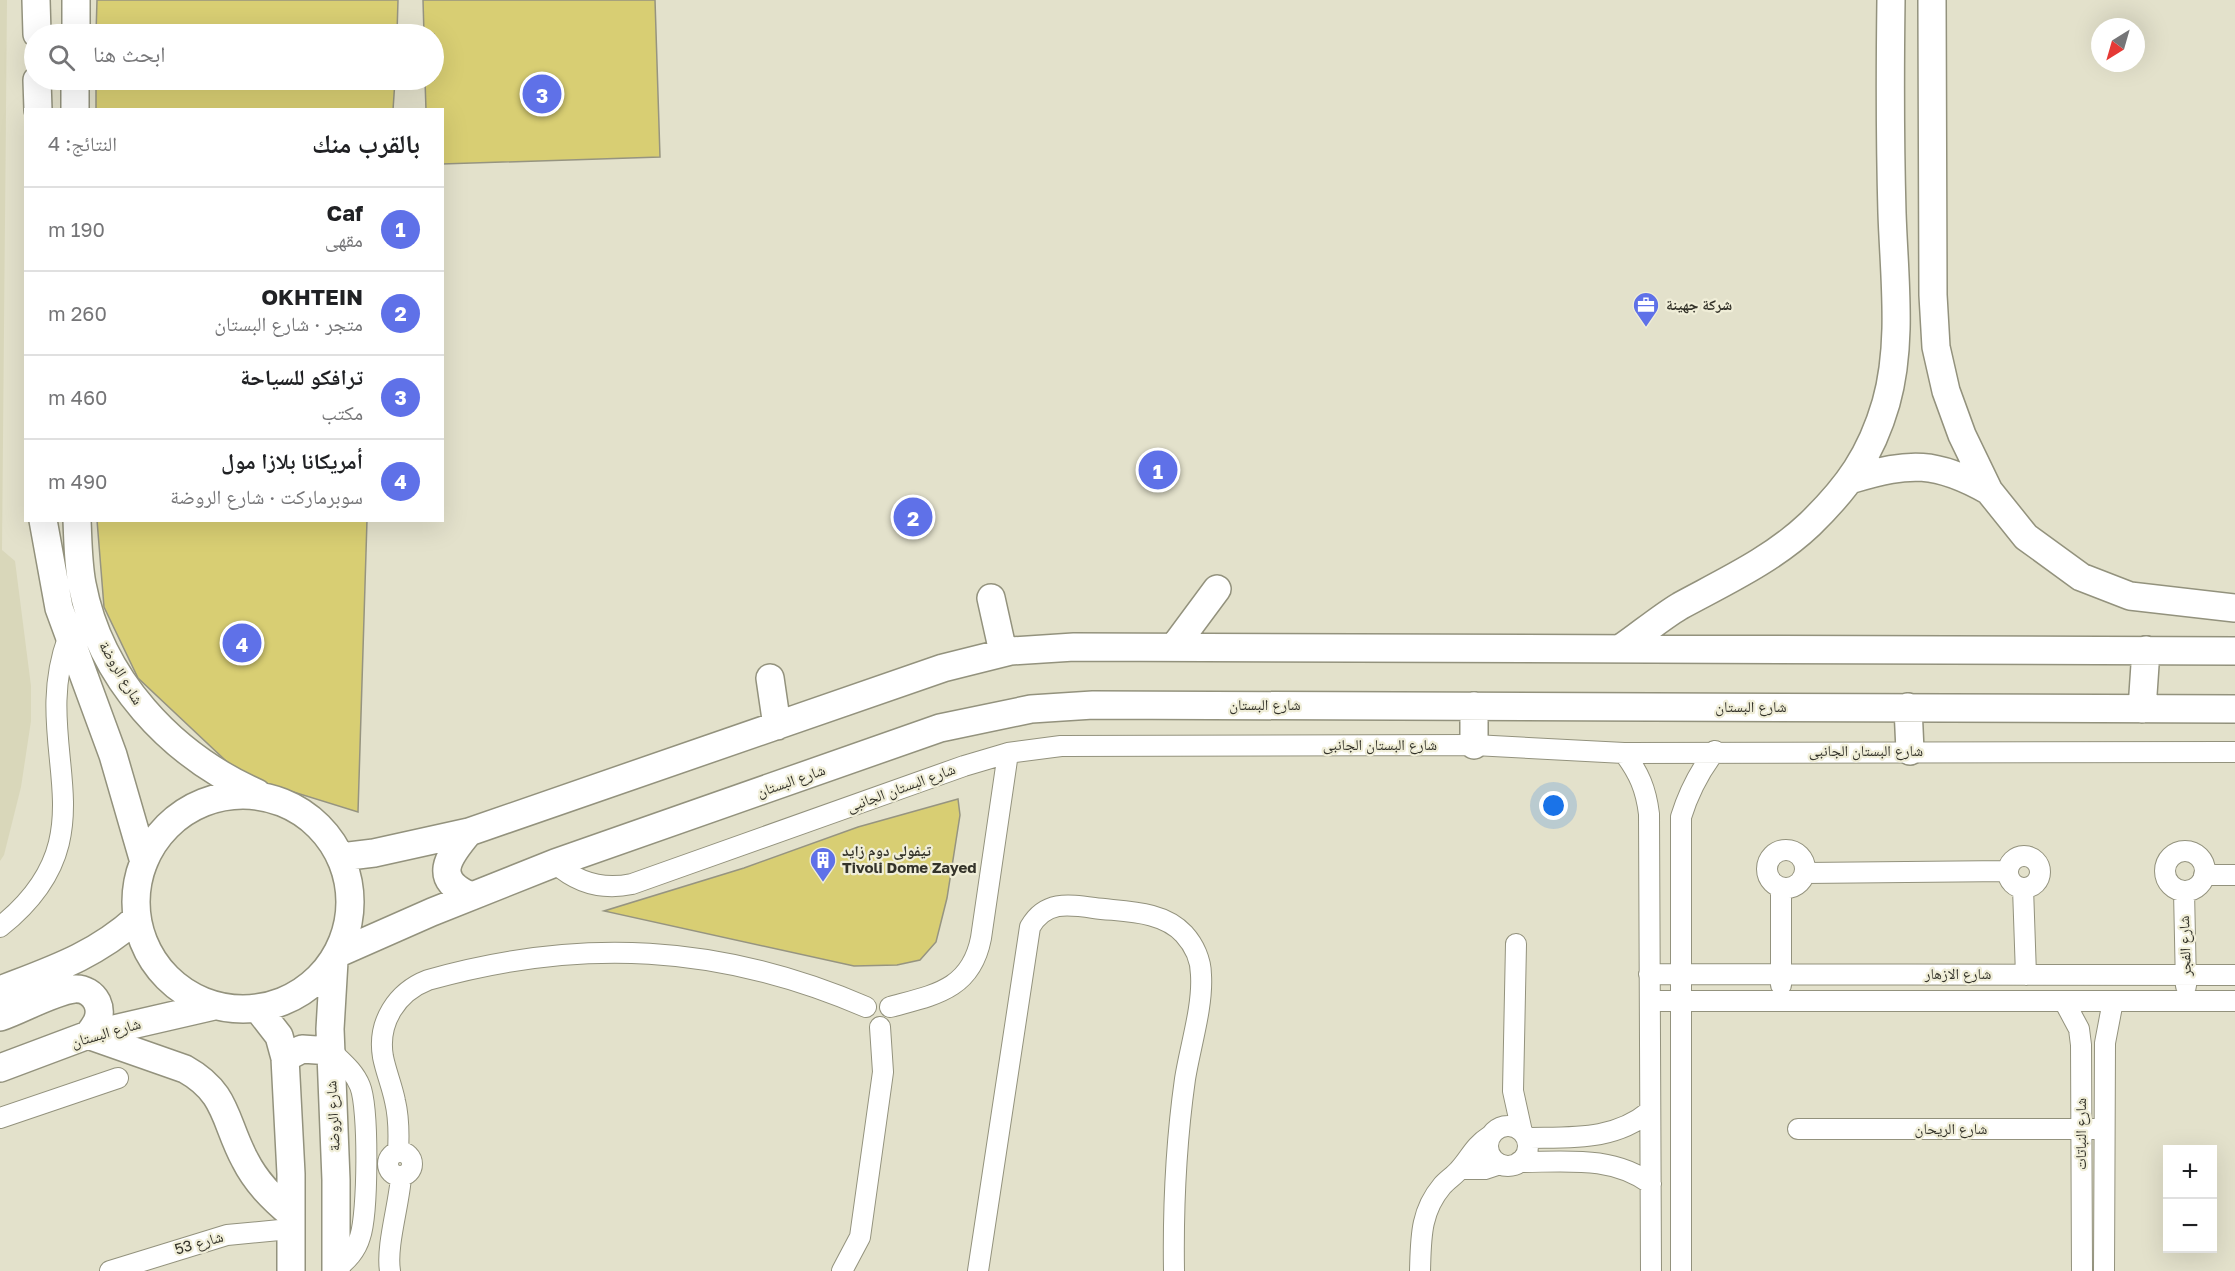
<!DOCTYPE html>
<html lang="ar">
<meta charset="utf-8">
<style>
body{margin:0;font-family:"Golos Text","Noto Naskh Arabic",sans-serif;background:#f2f2f2;color:#202124;direction:rtl}
.controls{position:absolute;right:18px;bottom:18px;display:grid;overflow:hidden;border-radius:0px;box-shadow:0 6px 24px #0002}
.controls button{width:54px;height:54px;display:grid;place-items:center;padding:0;border:0;border-bottom:2px solid #e0e0e0;background:#fff;color:#202124;font:30px sans-serif}
.compass{position:absolute;left:2091px;top:18px;width:54px;height:54px;border-radius:50%;background:#fff;box-shadow:0 6px 24px #0002;rotate:217deg}
.you{position:absolute;left:1554px;top:806px;width:21px;height:21px;margin:-15px;border:4px solid #fff;border-radius:50%;background:#1a73e8;box-shadow:0 0 0 9px #1a73e833}
.badge{display:grid;place-items:center;width:39px;height:39px;border-radius:50%;background:#5f71e8;color:#fff;font-size:20px;font-weight:700}
.pin{position:absolute;translate:-50% -50%;border:3px solid #fff;box-shadow:0 2px 6px #0006}
.list{margin:0;padding:0;list-style:none}
h2{display:flex;justify-content:space-between;align-items:center;height:78px;margin:0;padding:0 24px;font-size:26px}
h2 small{font-size:20px;font-weight:400;color:#757577}
.list li{display:grid;grid-template-columns:39px 1fr auto;gap:18px;align-items:center;box-sizing:border-box;height:84px;padding:0 24px;border-top:2px solid #e0e0e0}
.list b{display:block;font-size:22px;white-space:nowrap}
.list p{margin:0;font-size:20px;white-space:nowrap;color:#757577}
.list em{font-size:20px;font-style:normal;color:#757577}
.icon{flex:none;width:33px;height:33px;fill:none;stroke:currentColor;stroke-width:2;stroke-linecap:round;stroke-linejoin:round}
.map{position:relative;flex:none;width:2235px;height:1271px;overflow:hidden;direction:ltr}
.search{position:absolute;background:#fff;box-shadow:0 6px 24px #0002;left:24px;top:24px;width:420px;height:66px;display:flex;align-items:center;gap:15px;box-sizing:border-box;padding:0 21px;border-radius:33px;color:#757577;font-size:22px}
.panel{position:absolute;background:#fff;box-shadow:0 6px 24px #0002;left:24px;top:108px;width:420px;height:414px;border-radius:0px;direction:rtl}
.map>svg:first-child{display:block}
</style>
<div class="map">
<svg width="2235" height="1271" viewBox="0 0 2235 1271">
<rect width="100%" height="100%" fill="#e3e1cb"/>
<!-- built -->
<path fill="#d9d7ba" d="M 0,0 L 7,0 L 2,550 L 15,561 L 31,686 L 31,721 L 21,787 L 4,855 L 0,861 Z"/>
<!-- building -->
<path fill="#d8ce73" stroke="#969480" stroke-width="1.5" d="M 97,0 L 398,0 L 397,34 L 96,34 Z
M 423,0 L 655,0 L 660,157 L 442,164 L 442,110 L 426,110 L 425,80 L 434,80 L 434,34 L 424,34 Z
M 96,80 L 395,80 L 393,110 L 96,110 Z
M 97,520 L 367,520 L 358,812 L 242,776 L 138,678 L 104,607 Z
M 958,799 L 960,815 L 947,898 L 936,942 L 920,960 L 897,965 L 854,966 L 604,911 L 744,868 L 858,827 Z"/>
<g fill="none" stroke-linecap="round" stroke-linejoin="round">
<!-- street casing -->
<g stroke="#93927d" stroke-width="22">
<path id="street" d="M 1624,753 C 1639,773 1646,789 1649,814 L 1651,1271
M1767 869a19 19 0 1 1 38 0a19 19 0 1 1-38 0Z
M2165 871a20 20 0 1 1 40 0a20 20 0 1 1-40 0Z
M2008 872a16 16 0 1 1 32 0a16 16 0 1 1-32 0Z
M 555,863 C 577,883 603,890 632,884 L 964,766 L 1008,753 L 1061,746 L 1474,745 L 1624,753 L 2235,752
M 1805,873 L 2008,871
M 2204,875 L 2235,875
M 2023,888 L 2026,975
M 2184,891 L 2186,986
M 0,927 C 117,834 27,749 68,638
M 1516,944 L 1513,1091 L 1522,1132
M 1649,974 L 2235,975
M 1781,985 L 1781,889
M 1650,1001 L 2235,1001
M 2064,1001 L 2079,1029 L 2081,1045 L 2082,1271
M 890,1007 C 934,995 971,990 981,938 L 1008,753
M 331,1051 C 342,1062 354,1071 360,1086 C 369,1108 368,1214 360,1237 C 356,1251 347,1260 336,1269
M 0,1118 L 118,1078
M1488 1146a20 20 0 1 1 40 0a20 20 0 1 1-40 0Z
M 1798,1129 L 2104,1129
M 1527,1138 C 1572,1137 1614,1141 1650,1111
M388 1164a12 12 0 1 1 24 0a12 12 0 1 1-24 0Z
M 398,1152 C 399,1135 399,1118 395,1101 C 392,1086 386,1072 383,1057 C 377,1022 397,992 428,980 C 580,937 720,944 866,1007
M 1519,1162 C 1565,1162 1612,1155 1651,1184
M 1460,1169 L 1485,1169 L 1500,1164
M 110,1271 L 227,1235 L 290,1229
M 390,1271 C 386,1246 399,1205 401,1177
M 842,1271 L 860,1237 L 883,1072 L 880,1027
M 978,1271 L 1030,927 C 1045,901 1067,904 1094,908 C 1124,912 1162,910 1184,934 C 1194,945 1201,960 1201,975 C 1203,1007 1190,1047 1185,1079 C 1176,1143 1173,1207 1174,1271
M 1420,1271 C 1421,1239 1420,1212 1442,1186 C 1447,1180 1454,1176 1459,1170 C 1471,1157 1473,1147 1490,1136
M 1681,1271 L 1681,817 C 1689,791 1699,772 1715,751
M 2104,1271 L 2105,1043 L 2113,1001"/>
</g>
<!-- secondary casing -->
<g stroke="#93927d" stroke-width="30">
<path id="secondary" d="M 36,0 L 37,34
M 1932,0 L 1933,295 L 1936,347 L 1946,391 L 1962,435 L 1989,491 L 2026,537 L 2081,577 L 2130,596 L 2235,608
M 76,34 L 76,0
M 37,80 L 38,110
M 75,110 L 75,80
M 1853,479 C 1910,462 1936,461 1989,491
M 43,520 L 59,608 L 113,755 L 144,862
M 77,520 C 78,542 78,563 82,584 C 100,679 171,755 257,793
M 991,598 L 1003,652
M 1174,647 L 1217,589
M 1621,648 C 1640,635 1660,618 1680,606 C 1726,581 1772,560 1810,524 C 1848,487 1871,455 1886,403 C 1903,343 1894,275 1892,213 C 1890,142 1890,71 1891,0
M 770,678 L 777,726
M 1474,706 L 1474,745
M 1908,707 L 1910,751
M 2142,709 L 2146,650
M136 902a107 107 0 1 1 214 0a107 107 0 1 1-214 0Z
M 469,832 C 447,858 432,879 471,896
M 341,857 L 374,853 L 469,832 L 943,668 L 1011,651 L 1074,647 L 2235,651
M 339,953 L 432,912 L 555,863 L 940,728 L 1031,709 L 1093,705 L 2235,709
M 334,961 L 330,1029 L 336,1180 L 336,1271
M 0,990 C 52,970 95,956 137,918
M 258,1009 L 279,1036 L 285,1058 L 291,1174 L 291,1271
M 0,1017 C 21,1010 54,991 74,989 C 84,988 93,994 97,1002 C 103,1015 96,1025 88,1035 L 185,1069 C 228,1093 224,1121 245,1160 C 256,1182 272,1198 291,1214
M 285,1058 L 302,1049 L 331,1051
M 0,1068 L 88,1035 L 214,1006"/>
</g>
<!-- street -->
<use href="#street" stroke="#fff" stroke-width="20"/>
<!-- secondary -->
<use href="#secondary" stroke="#fff" stroke-width="27"/>
</g>
<!-- icons -->
<defs>
<g id="office-pin" transform="scale(1.35)"><path d="M0 17L-7.5 6A9.5 9.5 0 1 1 7.5 6Z" fill="#5f71e8" stroke="#f0eed8"/><path d="M-6-3h4V-5.5h4V-3h4V5H-6ZM-1-4.5V-3h2v-1.5ZM-6 0V1H6V0Z" fill="#fff"/></g>
<g id="building-pin" transform="scale(1.35)"><path d="M0 17L-7.5 6A9.5 9.5 0 1 1 7.5 6Z" fill="#5f71e8" stroke="#f0eed8"/><path d="M-4-6H4V6H1V3H-1V6H-4ZM-2.5-4.3h1.7v1.8h-1.7ZM.8-4.3h1.7v1.8H.8ZM-2.5-1h1.7V.8h-1.7ZM.8-1h1.7V.8H.8Z" fill="#fff"/></g>
</defs>
<g fill-rule="evenodd">
<use href="#office-pin" x="1646" y="305"/>
<use href="#building-pin" x="823" y="860"/>
</g>
<g text-anchor="middle" stroke-width="4.5" stroke-linejoin="round" paint-order="stroke">
<!-- poi labels -->
<g font-size="15" font-weight="bold" fill="#34332a" stroke="#f0eed8" text-anchor="start">
<text x="1666" y="310">شركة جهينة</text>
<text x="842" y="856">تيفولى دوم زايد<tspan x="842" dy="17">Tivoli Dome Zayed</tspan></text>
</g>
<!-- street labels -->
<g font-size="15" fill="#34332a" stroke="#f0eed8">
<text transform="translate(121 673) rotate(59)" y="5">شارع الروضة</text>
<text x="1265" y="710">شارع البستان</text>
<text x="1751" y="712">شارع البستان</text>
<text x="1380" y="750">شارع البستان الجانبى</text>
<text x="1866" y="756">شارع البستان الجانبى</text>
<text transform="translate(791 781) rotate(-19)" y="5">شارع البستان</text>
<text transform="translate(901 788) rotate(-20)" y="5">شارع البستان الجانبى</text>
<text transform="translate(2185 946) rotate(-92)" y="5">شارع الفجر</text>
<text x="1958" y="979">شارع الازهار</text>
<text transform="translate(106 1033) rotate(-16)" y="5">شارع البستان</text>
<text transform="translate(333 1116) rotate(-93)" y="5">شارع الروضة</text>
<text x="1951" y="1134">شارع الريحان</text>
<text transform="translate(2081 1134) rotate(-90)" y="5">شارع النباتات</text>
<text transform="translate(199 1243) rotate(-16)" y="5">شارع 53</text>
</g>
</g>
</svg>
<div class="controls">
<button>+</button>
<button>−</button>
</div>
<svg class="compass" viewBox="-18 -18 36 36"><path d="M0-13l5 13h-10z" fill="#e53935"/><path d="M0 13l5-13h-10z" fill="#757577"/></svg>
<div class="you"></div>
<div class="pin badge" style="left:1158px;top:470px">1</div>
<div class="pin badge" style="left:913px;top:517px">2</div>
<div class="pin badge" style="left:542px;top:94px">3</div>
<div class="pin badge" style="left:242px;top:643px">4</div>
<div class="search"><svg class="icon" aria-label="search" viewBox="0 0 24 24"><circle cx="10" cy="10" r="6"/><path d="M15 15l6 6"/></svg>ابحث هنا</div>
<section class="panel">
<h2>بالقرب منك<small>النتائج: 4</small></h2>
<ul class="list">
<li><span class="badge">1</span><div><b>Caf</b><p>مقهى</p></div><em>190 m</em></li>
<li><span class="badge">2</span><div><b>OKHTEIN</b><p>متجر · شارع البستان</p></div><em>260 m</em></li>
<li><span class="badge">3</span><div><b>ترافكو للسياحة</b><p>مكتب</p></div><em>460 m</em></li>
<li><span class="badge">4</span><div><b>أمريكانا بلازا مول</b><p>سوبرماركت · شارع الروضة</p></div><em>490 m</em></li>
</ul>
</section>
</div>
